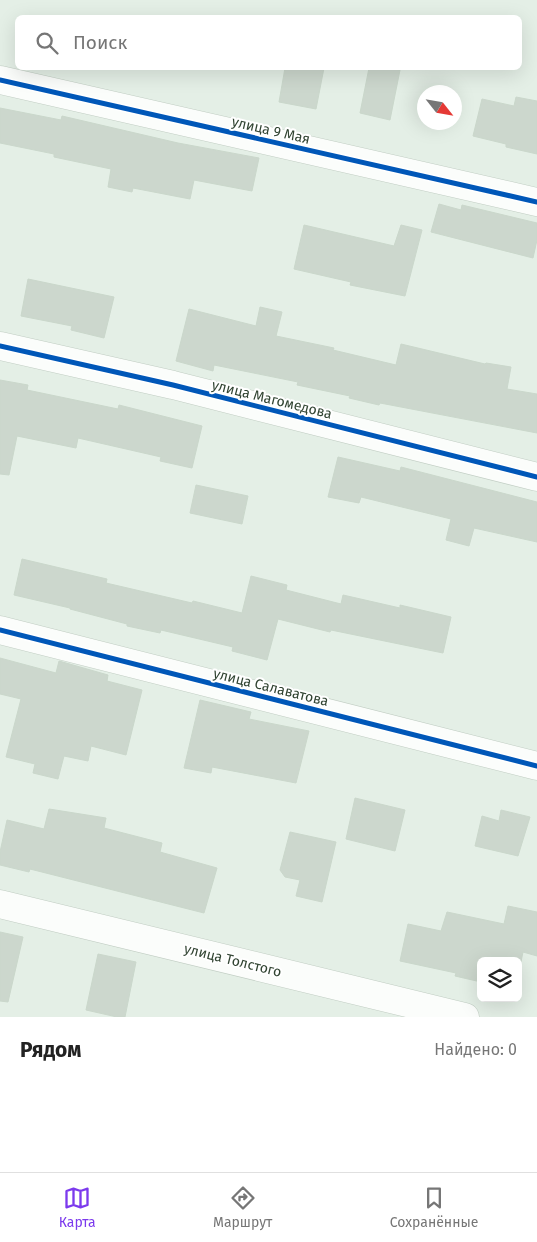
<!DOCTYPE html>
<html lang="ru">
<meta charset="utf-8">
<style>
body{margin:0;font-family:"Fira Sans",sans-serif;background:#f6f6f6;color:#222}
.controls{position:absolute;right:15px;bottom:15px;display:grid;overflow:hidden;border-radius:8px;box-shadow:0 5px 20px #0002}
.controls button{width:45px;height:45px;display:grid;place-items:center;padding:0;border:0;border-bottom:1px solid #e0e0e0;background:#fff;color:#222;font:25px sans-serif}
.compass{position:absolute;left:417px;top:85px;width:45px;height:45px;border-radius:50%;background:#fff;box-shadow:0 5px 20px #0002;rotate:121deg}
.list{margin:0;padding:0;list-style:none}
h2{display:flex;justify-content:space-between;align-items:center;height:65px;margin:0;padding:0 20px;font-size:21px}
h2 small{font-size:16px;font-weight:400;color:#767676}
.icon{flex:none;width:28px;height:28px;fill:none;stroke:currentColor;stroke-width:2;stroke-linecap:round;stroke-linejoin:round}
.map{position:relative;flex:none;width:537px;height:1017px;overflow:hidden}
.search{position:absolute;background:#fff;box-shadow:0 5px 20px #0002;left:15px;right:15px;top:15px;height:55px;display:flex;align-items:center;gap:12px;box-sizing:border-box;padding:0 18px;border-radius:8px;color:#767676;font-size:19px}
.sheet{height:155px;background:#fff}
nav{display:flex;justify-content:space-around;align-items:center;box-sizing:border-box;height:70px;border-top:1px solid #e0e0e0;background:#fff;font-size:14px;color:#767676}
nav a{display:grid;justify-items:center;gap:2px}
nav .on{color:#7c3aed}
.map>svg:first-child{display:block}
</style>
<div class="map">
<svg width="537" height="1017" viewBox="0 0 537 1017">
<rect width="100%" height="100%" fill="#e4efe6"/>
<!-- building -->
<path fill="#ccd7cd" stroke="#cad7cb" d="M 285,68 L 324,68 L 316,109 L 279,102 Z
M 369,68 L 389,68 L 400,70 L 390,120 L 360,113 Z
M 516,97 L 537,101 L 537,154 L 506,147 L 506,144 L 473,136 L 482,99 L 514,106 Z
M 0,108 L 61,120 L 62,116 L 178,143 L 259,158 L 252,191 L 194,180 L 190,199 L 133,188 L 132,192 L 108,187 L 111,169 L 54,157 L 54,154 L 0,143 Z
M 439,204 L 461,210 L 462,205 L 537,223 L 537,240 L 533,258 L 431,232 Z
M 304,225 L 394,246 L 401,225 L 422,230 L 405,296 L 350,285 L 351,282 L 294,269 Z
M 28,279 L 114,297 L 104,338 L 71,330 L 72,326 L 21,316 Z
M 260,307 L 282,312 L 276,336 L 334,348 L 333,350 L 396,365 L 401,344 L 485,364 L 486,363 L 511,367 L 507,389 L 537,394 L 537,433 L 380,403 L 379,405 L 349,398 L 350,396 L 297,385 L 298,382 L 214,365 L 213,371 L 176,361 L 189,309 L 256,326 Z
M 0,380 L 28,385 L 27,390 L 118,409 L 119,405 L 202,426 L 192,468 L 160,461 L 161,457 L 78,438 L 76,448 L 17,436 L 9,475 L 0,474 Z
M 338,457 L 400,471 L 401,467 L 537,502 L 537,542 L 474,528 L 469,546 L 446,540 L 451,519 L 361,497 L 359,503 L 328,497 Z
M 196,485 L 248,496 L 242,524 L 190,513 Z
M 22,559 L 107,579 L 106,583 L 192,603 L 193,601 L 242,613 L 251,576 L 287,585 L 286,590 L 341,604 L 343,595 L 400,608 L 400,605 L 451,617 L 443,653 L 331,630 L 330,632 L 278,619 L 267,660 L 232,651 L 233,647 L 161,630 L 160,633 L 127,626 L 127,624 L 70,609 L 70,608 L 14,595 Z
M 0,658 L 56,673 L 59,661 L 108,675 L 107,681 L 142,690 L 126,755 L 91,746 L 88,761 L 64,756 L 58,779 L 33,773 L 35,764 L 6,757 L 21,699 L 0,694 Z
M 200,700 L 251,712 L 249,719 L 309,731 L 296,783 L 212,767 L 211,773 L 184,768 Z
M 355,798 L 405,810 L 395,851 L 346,839 Z
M 49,809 L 106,818 L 104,828 L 162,843 L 160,852 L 217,868 L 204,913 L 30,869 L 29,872 L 0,865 L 0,852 L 7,820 L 44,829 Z
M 501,810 L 530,817 L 518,856 L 475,846 L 482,816 L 499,821 Z
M 290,832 L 336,842 L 322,902 L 296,896 L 300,880 L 285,877 L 280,870 Z
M 508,906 L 537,912 L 537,956 L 523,952 L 518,976 L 518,961 L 481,961 L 481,982 L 455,976 L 456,973 L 400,961 L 408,924 L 441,931 L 447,912 L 504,924 Z
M 0,932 L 23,937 L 8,1002 L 0,1001 Z
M 98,954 L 136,962 L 125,1017 L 117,1017 L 86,1010 Z"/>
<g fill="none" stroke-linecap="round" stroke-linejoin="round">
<!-- minor casing -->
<g stroke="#c1cdc3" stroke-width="29">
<path id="minor" d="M 0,80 L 537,202
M 0,346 L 173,385 L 537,477
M 0,630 L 537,766
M 0,904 L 465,1017"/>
</g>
<!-- minor -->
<use href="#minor" stroke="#fbfdfb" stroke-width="28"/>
<!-- cycleway casing -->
<g stroke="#fff" stroke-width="8">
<path id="cycleway" d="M 0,80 L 537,202
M 0,346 L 173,385 L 537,477
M 0,630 L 537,766"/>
</g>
<!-- cycleway -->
<use href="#cycleway" stroke="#0057b8" stroke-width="5"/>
</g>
<g text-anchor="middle" stroke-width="4" stroke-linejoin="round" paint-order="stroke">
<!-- street labels -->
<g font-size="14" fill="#314432" stroke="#fff">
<text transform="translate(271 130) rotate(13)" y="5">улица 9 Мая</text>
<text transform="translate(272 399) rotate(14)" y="5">улица Магомедова</text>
<text transform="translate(271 687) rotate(14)" y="5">улица Салаватова</text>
<text transform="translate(233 960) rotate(14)" y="5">улица Толстого</text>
</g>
</g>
</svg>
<div class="controls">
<button><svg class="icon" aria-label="layers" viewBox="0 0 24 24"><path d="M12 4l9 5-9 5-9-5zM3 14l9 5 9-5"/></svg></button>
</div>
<svg class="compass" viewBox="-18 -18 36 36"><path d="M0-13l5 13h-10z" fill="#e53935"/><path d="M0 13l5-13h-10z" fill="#767676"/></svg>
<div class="search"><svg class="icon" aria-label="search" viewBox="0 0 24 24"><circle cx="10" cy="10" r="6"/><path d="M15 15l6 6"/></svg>Поиск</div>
</div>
<section class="sheet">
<h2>Рядом<small>Найдено: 0</small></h2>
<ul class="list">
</ul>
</section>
<nav>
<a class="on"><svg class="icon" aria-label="map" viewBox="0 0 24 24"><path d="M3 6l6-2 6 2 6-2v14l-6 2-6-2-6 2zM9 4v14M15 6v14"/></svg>Карта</a>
<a><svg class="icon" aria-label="directions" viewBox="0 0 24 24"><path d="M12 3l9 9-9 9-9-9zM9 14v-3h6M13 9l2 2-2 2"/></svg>Маршрут</a>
<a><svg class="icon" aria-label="saved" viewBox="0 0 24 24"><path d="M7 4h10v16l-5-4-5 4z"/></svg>Сохранённые</a>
</nav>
